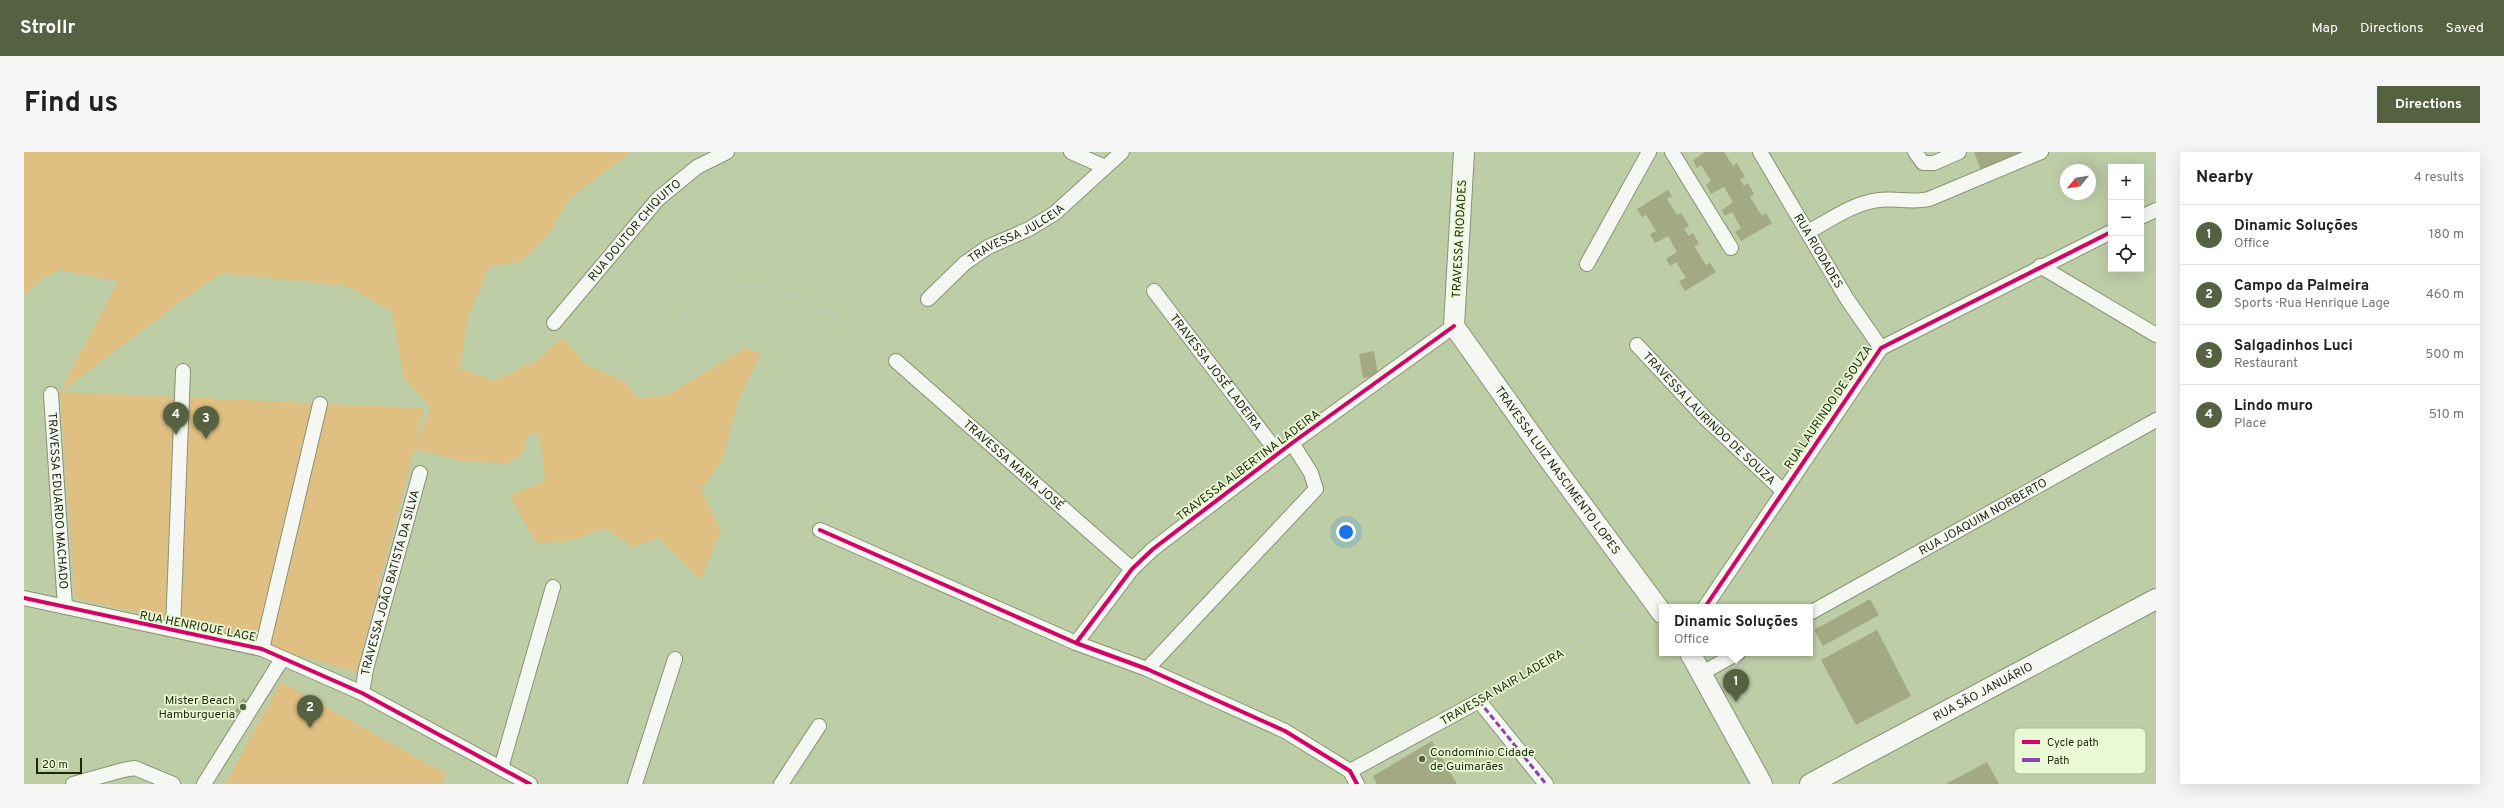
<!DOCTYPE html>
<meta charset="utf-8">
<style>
body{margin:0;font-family:Overpass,sans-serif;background:#f6f6f6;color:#202124}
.controls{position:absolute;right:12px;top:12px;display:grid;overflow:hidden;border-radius:0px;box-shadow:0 4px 16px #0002}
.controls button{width:36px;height:36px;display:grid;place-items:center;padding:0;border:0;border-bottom:1px solid #e0e0e0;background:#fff;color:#202124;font:20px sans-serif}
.compass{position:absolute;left:2036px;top:12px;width:36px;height:36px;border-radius:50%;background:#fff;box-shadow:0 4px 16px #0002;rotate:240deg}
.scale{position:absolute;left:12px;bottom:10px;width:46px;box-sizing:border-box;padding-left:4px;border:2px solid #1d270b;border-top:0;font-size:11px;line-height:14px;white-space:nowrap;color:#1d270b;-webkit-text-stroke:3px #e9f8d5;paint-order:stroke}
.you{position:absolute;left:1322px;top:380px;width:14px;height:14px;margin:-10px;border:3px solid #fff;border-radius:50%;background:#1a73e8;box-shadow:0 0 0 6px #1a73e833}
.badge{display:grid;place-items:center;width:26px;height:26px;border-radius:50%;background:#556141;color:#fff;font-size:13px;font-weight:700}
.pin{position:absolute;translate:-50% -33px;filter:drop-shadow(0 1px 2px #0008)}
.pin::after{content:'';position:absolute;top:21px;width:14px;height:12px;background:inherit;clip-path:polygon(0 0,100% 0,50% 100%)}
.popup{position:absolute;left:1635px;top:452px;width:154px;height:52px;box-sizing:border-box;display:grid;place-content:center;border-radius:0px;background:#fff;filter:drop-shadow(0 1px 3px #0005);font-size:13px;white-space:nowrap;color:#757577}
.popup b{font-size:15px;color:#202124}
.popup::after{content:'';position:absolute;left:50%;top:100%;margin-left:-8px;border:8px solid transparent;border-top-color:#fff}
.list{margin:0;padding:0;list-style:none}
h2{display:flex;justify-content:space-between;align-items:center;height:52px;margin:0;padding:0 16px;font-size:17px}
h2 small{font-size:13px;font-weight:400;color:#757577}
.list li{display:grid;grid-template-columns:26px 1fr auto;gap:12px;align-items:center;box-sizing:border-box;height:60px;padding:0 16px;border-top:1px solid #e0e0e0}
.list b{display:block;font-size:15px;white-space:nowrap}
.list p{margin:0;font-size:13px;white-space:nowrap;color:#757577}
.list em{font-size:13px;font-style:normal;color:#757577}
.icon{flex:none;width:22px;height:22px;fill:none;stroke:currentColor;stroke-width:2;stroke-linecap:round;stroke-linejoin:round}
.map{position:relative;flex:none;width:2132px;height:632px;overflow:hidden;border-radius:0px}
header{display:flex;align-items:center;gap:24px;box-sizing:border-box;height:56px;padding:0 20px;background:#556141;color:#fff}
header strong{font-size:19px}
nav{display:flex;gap:22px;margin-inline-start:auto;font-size:14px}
.intro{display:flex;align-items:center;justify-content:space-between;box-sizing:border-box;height:96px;padding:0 24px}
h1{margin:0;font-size:28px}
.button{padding:10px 18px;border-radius:0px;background:#556141;color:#fff;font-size:14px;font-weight:700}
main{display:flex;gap:24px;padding:0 24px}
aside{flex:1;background:#fff;border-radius:0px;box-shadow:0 4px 16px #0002}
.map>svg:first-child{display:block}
</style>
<header>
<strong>Strollr</strong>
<nav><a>Map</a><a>Directions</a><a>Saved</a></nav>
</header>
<div class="intro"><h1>Find us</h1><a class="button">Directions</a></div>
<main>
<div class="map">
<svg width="2132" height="632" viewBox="0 0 2132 632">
<rect width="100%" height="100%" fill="#bdcda6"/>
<!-- green -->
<path fill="#dfbf82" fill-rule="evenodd" d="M 0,0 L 607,0 L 545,47 L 524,83 L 498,109 L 465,115 L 444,165 L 436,216 L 470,229 L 514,208 L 538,185 L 561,212 L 601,230 L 613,246 L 643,243 L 720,197 L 737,201 L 714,249 L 698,309 L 677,337 L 697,379 L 677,427 L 635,386 L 609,395 L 581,376 L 542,390 L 512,391 L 486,343 L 521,329 L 515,282 L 503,283 L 500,300 L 484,311 L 443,310 L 390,297 L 333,520 L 157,470 L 51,446 L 36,240 L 94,129 L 38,118 L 20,125 L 0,143 ZM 199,121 L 322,134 L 368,159 L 380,226 L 407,256 L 391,293 L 400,256 L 37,240 L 164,144 Z
M 257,530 L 423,622 L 417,632 L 201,632 Z"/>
<!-- building -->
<path fill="#a3a982" d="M 1681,0 L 1700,0 L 1709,14 L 1713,11 L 1721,25 L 1716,27 L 1720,34 L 1724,31 L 1730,42 L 1726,45 L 1738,64 L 1742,61 L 1748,71 L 1717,89 L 1711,80 L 1717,76 L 1708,60 L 1701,64 L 1698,58 L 1709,50 L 1700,35 L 1687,42 L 1682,33 L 1687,29 L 1677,13 L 1673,16 L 1669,8 Z
M 1950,0 L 1999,0 L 1980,7 L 1982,11 L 1957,18 Z
M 1644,38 L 1648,44 L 1643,47 L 1653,63 L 1657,61 L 1665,74 L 1660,77 L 1665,84 L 1669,81 L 1675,92 L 1670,94 L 1682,113 L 1686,111 L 1692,120 L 1661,139 L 1655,129 L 1662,126 L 1652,110 L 1646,114 L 1642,107 L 1653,100 L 1644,84 L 1631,91 L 1626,82 L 1632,79 L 1622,63 L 1618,65 L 1613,57 Z
M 1350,199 L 1354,224 L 1339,226 L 1335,202 Z
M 1846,447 L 1855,463 L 1799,494 L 1790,478 Z
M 1853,478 L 1887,544 L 1832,573 L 1797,508 Z
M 219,546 L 227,550 L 217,563 L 211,559 Z
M 1408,589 L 1433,632 L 1353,632 L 1349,624 Z
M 1963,610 L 1975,632 L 1921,632 L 1935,625 Z"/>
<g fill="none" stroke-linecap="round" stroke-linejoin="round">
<!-- street casing -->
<g stroke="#879374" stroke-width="16">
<g id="street">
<path d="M 1047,0 L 1081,15"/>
<path d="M 1648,0 L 1707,96"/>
<path id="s1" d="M 1736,0 L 1823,147 L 1857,196"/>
<path d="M 1891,0 L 1899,11 L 1910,11 L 1935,0"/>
<path d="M 2117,65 L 2132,58"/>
<path d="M 1784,80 C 1806,68 1829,51 1855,48 C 1872,46 1888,51 1905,47 L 2017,0"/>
<path d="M 1563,112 L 1625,0"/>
<path d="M 2016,114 L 2132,183"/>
<path id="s2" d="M 1130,139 L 1254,301"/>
<path id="s3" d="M 904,147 L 941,111 L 964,95 L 1005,77 L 1031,61 L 1098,0"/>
<path id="s4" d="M 530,171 L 634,47 L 673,15 L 703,0"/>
<path id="s5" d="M 1613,193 L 1681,266 L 1759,339"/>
<path id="s6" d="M 872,209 L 1108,417"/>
<path id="s7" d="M 27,242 L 41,455"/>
<path d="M 796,378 L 1052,491 L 1123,517 L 1261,579 L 1326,619 L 1333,632"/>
<path d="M 0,446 L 238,497 L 338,541 L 506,632"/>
<path d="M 1681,455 L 1857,196 L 2087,80"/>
<path id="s8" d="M 1786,461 L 2132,268"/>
<path d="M 149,477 L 159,219"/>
<path d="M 1052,491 L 1108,417 L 1129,397 L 1268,291 L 1430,174"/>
<path d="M 238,497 L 296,252"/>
<path d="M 1123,517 L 1292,337 L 1287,321 L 1268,291"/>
<path d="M 1678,521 L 1714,501"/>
<path id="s9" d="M 338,541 L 342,517 L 396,321"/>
<path d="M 477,616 L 529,435"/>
<path d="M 1326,619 L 1455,549 L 1522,632"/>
<path d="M 49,632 L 99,618 L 111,616 L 149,632"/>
<path d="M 180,632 L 258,507"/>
<path d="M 611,632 L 651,507"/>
<path d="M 757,632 L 795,574"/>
</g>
</g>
<!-- secondary casing -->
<g stroke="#879374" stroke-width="22">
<g id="secondary">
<path id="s10" d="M 1440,0 L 1430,174 L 1526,309 L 1638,461"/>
<path d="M 1666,501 L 1738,632"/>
<path id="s11" d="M 1786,632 L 2132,447"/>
</g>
</g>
<!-- path -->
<path stroke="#c5c9bd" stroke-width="2.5" stroke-dasharray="2 3" stroke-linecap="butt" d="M 587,213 C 608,201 628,188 648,173 C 663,163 675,149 692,141 C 750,116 819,168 862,202
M 1467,542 L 1614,457"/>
<!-- street -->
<use href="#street" stroke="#f5f8f2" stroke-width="14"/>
<!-- secondary -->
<use href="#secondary" stroke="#f5f8f2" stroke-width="20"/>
<!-- quiet -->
<path stroke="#8e44ad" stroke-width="3" stroke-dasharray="6 3" stroke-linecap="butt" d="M 1455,549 L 1522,632"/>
<!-- cycleway casing -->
<g stroke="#e9f8d5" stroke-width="6">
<path id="cycleway" d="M 796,378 L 1052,491 L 1123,517 L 1261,579 L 1326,619 L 1333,632
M 0,446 L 238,497 L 338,541 L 506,632
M 1681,455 L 1857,196 L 2087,80
M 1052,491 L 1108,417 L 1129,397 L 1268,291 L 1430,174"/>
</g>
<!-- cycleway -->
<use href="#cycleway" stroke="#d6006c" stroke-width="4"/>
</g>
<!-- markers -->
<g fill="#556141" stroke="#e9f8d5" stroke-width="1.5">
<circle cx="219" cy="555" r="4"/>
<circle cx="1398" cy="607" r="4"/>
</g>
<g text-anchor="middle" stroke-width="3.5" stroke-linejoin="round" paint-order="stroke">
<!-- street labels -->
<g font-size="12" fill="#1d270b" stroke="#e9f8d5">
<text dy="4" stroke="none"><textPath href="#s4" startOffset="123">RUA DOUTOR CHIQUITO</textPath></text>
<text dy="4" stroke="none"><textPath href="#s3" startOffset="111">TRAVESSA JULCEIA</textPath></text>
<text transform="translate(1435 87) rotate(-87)" y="4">TRAVESSA RIODADES</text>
<text dy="4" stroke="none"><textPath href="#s1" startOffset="115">RUA RIODADES</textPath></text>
<text dy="4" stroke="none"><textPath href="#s2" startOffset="102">TRAVESSA JOSÉ LADEIRA</textPath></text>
<text transform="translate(1804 255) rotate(-56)" y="4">RUA LAURINDO DE SOUZA</text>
<text dy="4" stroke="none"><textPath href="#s5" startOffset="103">TRAVESSA LAURINDO DE SOUZA</textPath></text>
<text dy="4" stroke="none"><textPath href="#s6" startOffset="157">TRAVESSA MARIA JOSÉ</textPath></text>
<text transform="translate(1224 313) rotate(-37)" y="4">TRAVESSA ALBERTINA LADEIRA</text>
<text dy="4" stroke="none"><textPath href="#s10" startOffset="352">TRAVESSA LUIZ NASCIMENTO LOPES</textPath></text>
<text dy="4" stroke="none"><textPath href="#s7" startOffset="107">TRAVESSA EDUARDO MACHADO</textPath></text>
<text dy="4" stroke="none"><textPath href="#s8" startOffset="198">RUA JOAQUIM NORBERTO</textPath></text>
<text dy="4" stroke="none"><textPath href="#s9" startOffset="114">TRAVESSA JOÃO BATISTA DA SILVA</textPath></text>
<text transform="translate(174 474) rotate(11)" y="4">RUA HENRIQUE LAGE</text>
<text transform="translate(1478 535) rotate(-30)" y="4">TRAVESSA NAIR LADEIRA</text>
<text dy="4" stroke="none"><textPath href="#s11" startOffset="196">RUA SÃO JANUÁRIO</textPath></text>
</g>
<!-- poi labels -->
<g font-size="12" fill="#1d270b" stroke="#e9f8d5" text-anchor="end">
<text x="211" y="552">Mister Beach<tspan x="211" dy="14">Hamburgueria</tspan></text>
<text x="1406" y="604" text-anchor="start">Condomínio Cidade<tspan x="1406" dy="14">de Guimarães</tspan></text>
</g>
</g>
<!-- legend -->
<rect x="1990" y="576" width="132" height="46" rx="6" fill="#e9f8d5" stroke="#acb998" stroke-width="1"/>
<rect x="1998" y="588" width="18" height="4" fill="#d6006c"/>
<rect x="1998" y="606" width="18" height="4" fill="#8e44ad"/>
<g font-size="11" fill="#1d270b">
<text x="2023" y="594">Cycle path</text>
<text x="2023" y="612">Path</text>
</g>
</svg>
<div class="controls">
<button>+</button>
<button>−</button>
<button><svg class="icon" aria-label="locate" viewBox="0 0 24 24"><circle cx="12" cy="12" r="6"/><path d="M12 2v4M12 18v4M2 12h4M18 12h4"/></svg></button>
</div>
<svg class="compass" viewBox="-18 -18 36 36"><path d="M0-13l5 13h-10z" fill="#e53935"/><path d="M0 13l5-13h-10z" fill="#757577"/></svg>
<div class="scale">20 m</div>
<div class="you"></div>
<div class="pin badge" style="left:1712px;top:550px">1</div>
<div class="popup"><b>Dinamic Soluções</b>Office</div>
<div class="pin badge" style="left:286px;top:576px">2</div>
<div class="pin badge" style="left:182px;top:287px">3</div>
<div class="pin badge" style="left:152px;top:283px">4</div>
</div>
<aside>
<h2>Nearby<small>4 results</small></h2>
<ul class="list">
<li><span class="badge">1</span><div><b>Dinamic Soluções</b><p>Office</p></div><em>180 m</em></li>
<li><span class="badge">2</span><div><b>Campo da Palmeira</b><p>Sports · Rua Henrique Lage</p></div><em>460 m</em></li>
<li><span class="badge">3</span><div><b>Salgadinhos Luci</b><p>Restaurant</p></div><em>500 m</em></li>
<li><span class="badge">4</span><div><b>Lindo muro</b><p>Place</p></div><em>510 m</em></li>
</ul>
</aside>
</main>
